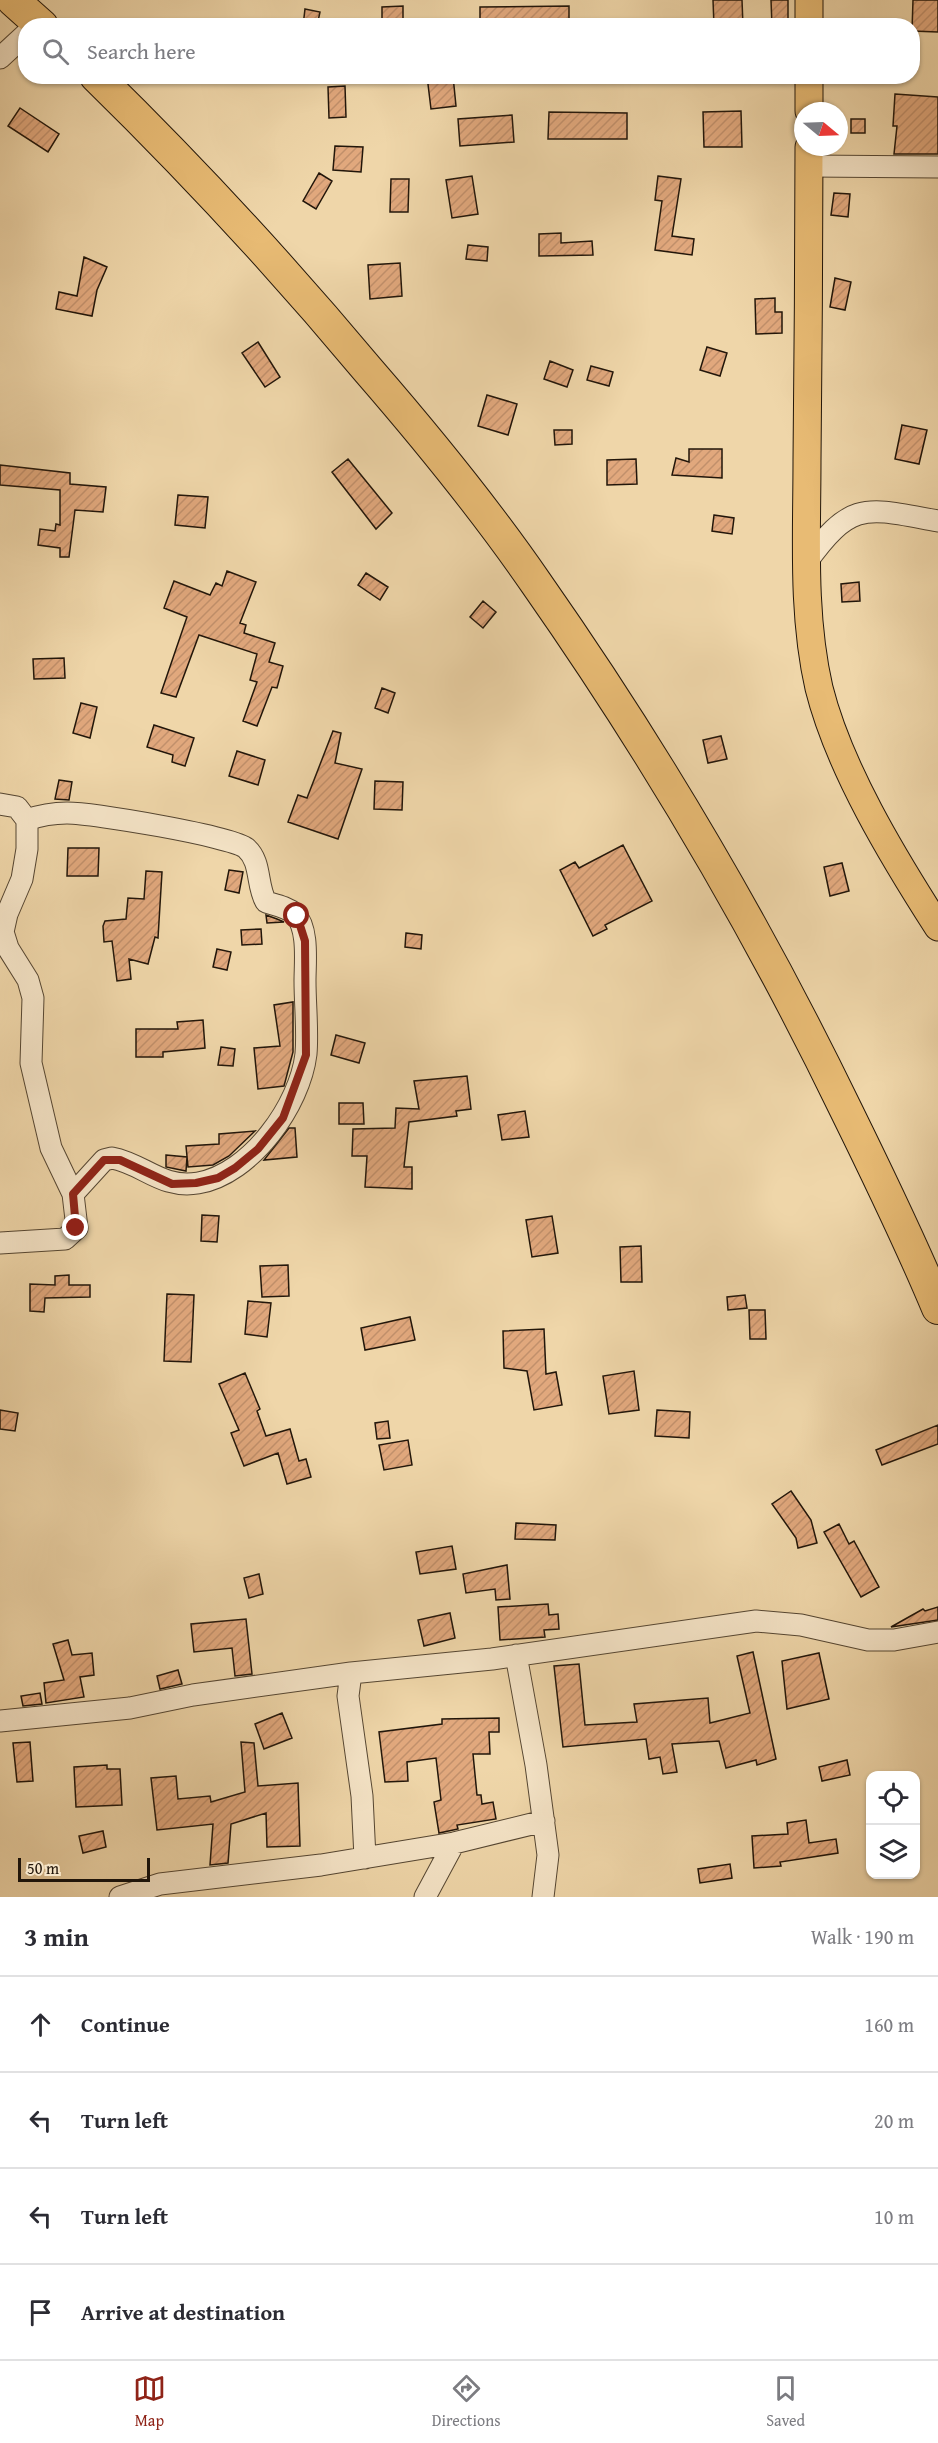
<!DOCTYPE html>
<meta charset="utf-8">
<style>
body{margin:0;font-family:"Gentium Book Plus",serif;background:#f7f7f7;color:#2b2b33}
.controls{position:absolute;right:18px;bottom:18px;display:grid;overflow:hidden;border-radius:12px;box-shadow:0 2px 4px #0004}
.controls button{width:54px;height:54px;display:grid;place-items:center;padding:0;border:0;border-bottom:2px solid #e1e1e2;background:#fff;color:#2b2b33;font:30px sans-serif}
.compass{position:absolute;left:794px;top:102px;width:54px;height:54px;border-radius:50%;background:#fff;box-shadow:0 2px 4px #0004;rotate:109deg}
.scale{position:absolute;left:18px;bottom:15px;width:132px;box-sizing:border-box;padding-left:6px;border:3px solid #22160a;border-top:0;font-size:16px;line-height:21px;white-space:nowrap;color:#22160a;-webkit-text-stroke:4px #f5e4c7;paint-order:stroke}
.stop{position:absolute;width:18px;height:18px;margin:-14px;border:4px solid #8f2418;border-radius:50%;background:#fff}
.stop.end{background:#8f2418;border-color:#fff;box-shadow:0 2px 6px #0008}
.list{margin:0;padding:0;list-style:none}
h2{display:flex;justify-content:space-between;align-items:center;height:78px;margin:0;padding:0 24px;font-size:26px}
h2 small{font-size:20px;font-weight:400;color:#7c7c81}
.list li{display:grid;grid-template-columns:39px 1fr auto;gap:18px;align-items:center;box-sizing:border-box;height:96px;padding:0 24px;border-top:2px solid #e1e1e2}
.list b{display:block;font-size:22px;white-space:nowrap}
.list em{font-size:20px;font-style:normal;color:#7c7c81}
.icon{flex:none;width:33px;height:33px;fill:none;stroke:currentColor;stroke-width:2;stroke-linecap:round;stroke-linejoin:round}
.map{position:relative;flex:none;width:938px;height:1897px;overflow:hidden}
.search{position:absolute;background:#fff;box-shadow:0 2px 4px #0004;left:18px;right:18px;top:18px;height:66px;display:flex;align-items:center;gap:15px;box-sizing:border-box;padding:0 21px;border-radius:24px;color:#7c7c81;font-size:22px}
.sheet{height:462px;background:#fff}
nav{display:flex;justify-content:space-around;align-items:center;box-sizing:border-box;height:84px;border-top:2px solid #e1e1e2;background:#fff;font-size:16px;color:#7c7c81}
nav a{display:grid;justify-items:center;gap:3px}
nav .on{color:#8f2418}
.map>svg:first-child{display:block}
</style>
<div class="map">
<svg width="938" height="1897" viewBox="0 0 938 1897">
<defs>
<pattern id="building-hatch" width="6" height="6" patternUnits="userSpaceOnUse" patternTransform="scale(1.5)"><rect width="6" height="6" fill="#e1a87d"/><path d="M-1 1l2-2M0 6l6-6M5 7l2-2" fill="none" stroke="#c1906b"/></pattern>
</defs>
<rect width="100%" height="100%" fill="#efd6a9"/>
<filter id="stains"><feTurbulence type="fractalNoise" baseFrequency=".00333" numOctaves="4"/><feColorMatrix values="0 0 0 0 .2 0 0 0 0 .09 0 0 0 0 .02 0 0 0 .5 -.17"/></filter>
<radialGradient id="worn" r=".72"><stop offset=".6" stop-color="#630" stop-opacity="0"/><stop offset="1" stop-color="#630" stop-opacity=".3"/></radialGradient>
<!-- building -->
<path fill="url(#building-hatch)" stroke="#22160a" stroke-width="1.5" d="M 713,0 L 742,0 L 743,26 L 714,26 Z
M 771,0 L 788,0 L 788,26 L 772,26 Z
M 913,0 L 938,0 L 938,32 L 912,31 Z
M 403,6 L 403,26 L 382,26 L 382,7 Z
M 569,6 L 569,26 L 480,26 L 480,7 Z
M 305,9 L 320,12 L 317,26 L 303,26 Z
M 427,76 L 453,76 L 456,106 L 431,109 Z
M 345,86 L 346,117 L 329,118 L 328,87 Z
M 895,94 L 938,97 L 938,154 L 894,154 L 897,126 L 893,126 Z
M 20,108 L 59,134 L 48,152 L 8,126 Z
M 741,111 L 742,147 L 704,147 L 703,112 Z
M 549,112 L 627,113 L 627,139 L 548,139 Z
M 512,115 L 514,142 L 460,146 L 458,119 Z
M 851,119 L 865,119 L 865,133 L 851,133 Z
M 335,146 L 363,147 L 361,172 L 333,170 Z
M 319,173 L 332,181 L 316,209 L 303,201 Z
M 472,176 L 478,214 L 452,218 L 446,180 Z
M 658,176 L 681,179 L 672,236 L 694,239 L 692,255 L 655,250 L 662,201 L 655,200 Z
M 391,179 L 409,179 L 408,212 L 390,212 Z
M 834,193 L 850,194 L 848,217 L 831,215 Z
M 561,233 L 561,243 L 592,241 L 593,255 L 539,256 L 539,234 Z
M 468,245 L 488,247 L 487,261 L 466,259 Z
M 84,257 L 107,267 L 97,290 L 92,316 L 56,309 L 59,292 L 77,296 Z
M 400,263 L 402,296 L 370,299 L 368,265 Z
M 835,278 L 851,282 L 845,310 L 830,307 Z
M 775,298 L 775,312 L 782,312 L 782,333 L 756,334 L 755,299 Z
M 258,342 L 280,377 L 265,387 L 242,353 Z
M 707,347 L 727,353 L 720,376 L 700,370 Z
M 550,361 L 573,370 L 567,387 L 544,379 Z
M 591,366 L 613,372 L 609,386 L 587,380 Z
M 487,395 L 517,404 L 508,435 L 478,426 Z
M 902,425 L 927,430 L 919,464 L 895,459 Z
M 554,430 L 572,430 L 572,444 L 555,445 Z
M 689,449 L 722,449 L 722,478 L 672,475 L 676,458 L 689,462 Z
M 348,459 L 392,513 L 376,529 L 332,472 Z
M 636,459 L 637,484 L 607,485 L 607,460 Z
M 0,465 L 70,473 L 70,484 L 106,487 L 103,512 L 75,510 L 69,557 L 60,557 L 60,548 L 38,545 L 40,529 L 55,531 L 56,524 L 60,525 L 60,490 L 0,485 Z
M 178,495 L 208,497 L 205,528 L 175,525 Z
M 714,515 L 734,518 L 732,534 L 712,531 Z
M 227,571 L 256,582 L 240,623 L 246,625 L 244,633 L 275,643 L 269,662 L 283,666 L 277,688 L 272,687 L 257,726 L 243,721 L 257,682 L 250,680 L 257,654 L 199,635 L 176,697 L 161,693 L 187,617 L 164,608 L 174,581 L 210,595 L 216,583 L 222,586 Z
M 366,573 L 388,587 L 380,600 L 358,585 Z
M 859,582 L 860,601 L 842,602 L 841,584 Z
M 483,601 L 496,612 L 483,628 L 470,617 Z
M 64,658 L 65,678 L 34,679 L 33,659 Z
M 382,688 L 395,693 L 388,713 L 375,708 Z
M 81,703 L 97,707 L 90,738 L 73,733 Z
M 154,725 L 194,738 L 185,766 L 172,762 L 173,755 L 147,747 Z
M 333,731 L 341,733 L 335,763 L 362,769 L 338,839 L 288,822 L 298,795 L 307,798 Z
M 721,736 L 727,759 L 708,763 L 703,740 Z
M 237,751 L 265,760 L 258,785 L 229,776 Z
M 59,780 L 72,782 L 69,800 L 55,799 Z
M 375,781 L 403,782 L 402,810 L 374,809 Z
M 623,845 L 652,901 L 605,925 L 607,929 L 593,936 L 560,870 L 575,862 L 579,868 Z
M 68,848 L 99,848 L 98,876 L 67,876 Z
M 842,863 L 849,891 L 830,896 L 824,867 Z
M 229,870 L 243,872 L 239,893 L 225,890 Z
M 146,871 L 162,872 L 158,938 L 155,937 L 148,964 L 129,959 L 131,979 L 117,981 L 112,941 L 104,942 L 103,926 L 105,921 L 126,919 L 128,898 L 144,899 Z
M 266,915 L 277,919 L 284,922 L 267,923 Z
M 261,929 L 262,944 L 242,945 L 241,930 Z
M 406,933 L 422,935 L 421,949 L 405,947 Z
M 217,949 L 231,952 L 227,970 L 213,967 Z
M 293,1002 L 293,1052 L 284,1086 L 258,1089 L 254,1048 L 280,1046 L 274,1005 Z
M 203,1020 L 205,1048 L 163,1052 L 163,1057 L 136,1057 L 136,1029 L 178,1029 L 177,1022 Z
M 336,1035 L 365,1043 L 359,1063 L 331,1055 Z
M 221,1047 L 235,1049 L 233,1066 L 218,1065 Z
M 467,1076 L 471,1109 L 456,1111 L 457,1116 L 409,1122 L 404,1167 L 412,1167 L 412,1189 L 365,1187 L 367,1156 L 352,1156 L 353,1129 L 395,1128 L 396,1108 L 419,1109 L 414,1081 Z
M 339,1103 L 363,1103 L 364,1124 L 339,1124 Z
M 525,1111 L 529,1137 L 502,1140 L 498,1115 Z
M 289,1128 L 295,1128 L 297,1157 L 264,1160 Z
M 255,1131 L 229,1156 L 213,1165 L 188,1167 L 186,1146 L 219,1144 L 219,1134 Z
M 166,1155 L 187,1157 L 186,1171 L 166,1167 Z
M 202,1215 L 219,1216 L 217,1242 L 201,1241 Z
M 552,1216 L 558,1253 L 532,1257 L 526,1220 Z
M 641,1246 L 642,1282 L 621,1282 L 620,1247 Z
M 288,1265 L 289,1296 L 262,1297 L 260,1266 Z
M 69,1275 L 69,1285 L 90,1285 L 90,1297 L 45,1298 L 44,1312 L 30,1311 L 30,1284 L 55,1285 L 55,1276 Z
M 167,1294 L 194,1295 L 191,1362 L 164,1361 Z
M 745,1295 L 747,1308 L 728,1310 L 727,1297 Z
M 248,1301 L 271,1303 L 267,1337 L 245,1334 Z
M 749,1310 L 765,1310 L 766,1339 L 750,1339 Z
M 410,1317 L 415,1340 L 365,1350 L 361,1328 Z
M 544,1329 L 546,1374 L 556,1372 L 562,1405 L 534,1410 L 527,1371 L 504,1368 L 503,1331 Z
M 634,1371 L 639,1410 L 609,1414 L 603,1376 Z
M 245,1373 L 260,1409 L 257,1411 L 266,1436 L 290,1429 L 299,1461 L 306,1459 L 311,1477 L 287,1484 L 278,1453 L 244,1466 L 231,1433 L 239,1430 L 219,1384 Z
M 0,1410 L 18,1413 L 15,1431 L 0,1429 Z
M 657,1410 L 690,1412 L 689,1438 L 655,1436 Z
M 388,1421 L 390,1438 L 377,1439 L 375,1423 Z
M 938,1425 L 938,1444 L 882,1465 L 876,1450 Z
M 408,1440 L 412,1465 L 384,1470 L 379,1445 Z
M 791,1491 L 811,1520 L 817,1543 L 798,1548 L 796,1538 L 772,1504 Z
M 516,1523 L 556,1525 L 555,1540 L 515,1539 Z
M 839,1524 L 849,1544 L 854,1541 L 879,1587 L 861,1597 L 824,1532 Z
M 452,1546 L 456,1569 L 420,1574 L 416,1552 Z
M 507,1565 L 510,1599 L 496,1600 L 495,1589 L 466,1593 L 463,1574 Z
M 259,1574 L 263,1594 L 249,1598 L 244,1578 Z
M 548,1604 L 549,1615 L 558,1614 L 559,1629 L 544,1630 L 545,1637 L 500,1640 L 498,1607 Z
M 938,1607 L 938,1620 L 891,1627 L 923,1609 L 925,1611 Z
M 450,1613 L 455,1638 L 424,1646 L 418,1620 Z
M 246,1619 L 252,1674 L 235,1676 L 232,1648 L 194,1652 L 191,1624 Z
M 68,1640 L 72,1655 L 92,1653 L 94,1675 L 80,1677 L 84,1697 L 46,1703 L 44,1683 L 64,1680 L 53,1644 Z
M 753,1652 L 776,1759 L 757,1765 L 756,1760 L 726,1768 L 719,1741 L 672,1744 L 677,1772 L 663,1774 L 660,1757 L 649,1759 L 646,1739 L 563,1747 L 554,1666 L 579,1664 L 585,1725 L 637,1722 L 634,1704 L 708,1698 L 710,1723 L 750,1713 L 737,1656 Z
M 819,1653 L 829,1699 L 787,1709 L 782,1661 Z
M 178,1670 L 182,1684 L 160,1689 L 157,1676 Z
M 40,1693 L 42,1704 L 23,1706 L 21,1696 Z
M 282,1713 L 292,1738 L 264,1749 L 255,1724 Z
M 499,1718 L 499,1732 L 489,1732 L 490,1754 L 473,1754 L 477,1795 L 481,1795 L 482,1804 L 493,1802 L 496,1819 L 457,1825 L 458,1829 L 439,1833 L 434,1802 L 441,1800 L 436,1758 L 407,1762 L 408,1781 L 385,1782 L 379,1732 L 442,1724 L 442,1719 Z
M 30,1742 L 33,1781 L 17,1782 L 13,1743 Z
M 241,1742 L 254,1743 L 258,1786 L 298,1783 L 300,1846 L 267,1847 L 266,1813 L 231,1824 L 228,1863 L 210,1865 L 213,1824 L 157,1830 L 151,1778 L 176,1776 L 178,1799 L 210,1796 L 211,1802 L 245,1792 Z
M 847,1760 L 850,1775 L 822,1781 L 819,1767 Z
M 107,1765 L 107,1769 L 120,1769 L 122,1805 L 76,1807 L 74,1767 Z
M 806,1820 L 809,1843 L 836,1839 L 838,1853 L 780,1862 L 781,1866 L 754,1868 L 752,1836 L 788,1834 L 787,1823 Z
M 103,1831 L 106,1847 L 83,1853 L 79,1836 Z
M 730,1864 L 732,1878 L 700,1883 L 698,1869 Z"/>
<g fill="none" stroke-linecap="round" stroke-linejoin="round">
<!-- minor casing -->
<g stroke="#554632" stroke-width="23">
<path id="minor" d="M 0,58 L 26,34
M 809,166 L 938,167
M 806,563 C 852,499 866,508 938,521
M 0,804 L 17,807 L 27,820 L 27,849 L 22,879 L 7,914 L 3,932 L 8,948 L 28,980 L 33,998 L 31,1063 L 51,1148 L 73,1194 L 77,1228 L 65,1239 L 0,1243
M 27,820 C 41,815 52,813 67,813 C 92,813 231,836 246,848 C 262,862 256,885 266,902 C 276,905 287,907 295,914 C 309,929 305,962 305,981 C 305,1005 308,1030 306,1054 C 300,1105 251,1174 198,1183 C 161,1189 144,1164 112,1158 L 104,1160 L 73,1194
M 516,1655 L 536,1765 L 548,1855 L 543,1897
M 351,1673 L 348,1696 L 362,1796 L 365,1858
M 0,1721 L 130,1708 L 193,1695 L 351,1673 L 492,1659 L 756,1621 L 801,1625 L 868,1640 L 894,1640 L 938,1632
M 120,1897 L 160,1884 L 321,1865 L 454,1843 L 544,1821
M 425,1897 L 454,1843"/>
</g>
<!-- major casing -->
<g stroke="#22160a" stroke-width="29">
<path id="major" d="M 809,26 L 809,0
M 809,111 L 809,76
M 809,147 C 809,252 808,356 807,461 C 807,536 802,614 819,688 C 839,768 893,857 938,927"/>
</g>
<!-- highway casing -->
<g stroke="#22160a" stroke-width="34">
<path id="highway" d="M 13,0 L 42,26
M 96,76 C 192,170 282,267 368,370 C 427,438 485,509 536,583 C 653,750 757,926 846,1110 C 878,1175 910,1241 938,1308"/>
</g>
<!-- minor -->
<use href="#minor" stroke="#f5e4c7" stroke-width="21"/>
<!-- major -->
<use href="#major" stroke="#e8bb74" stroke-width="27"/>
<!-- highway -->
<use href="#highway" stroke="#e8bb74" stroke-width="32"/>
</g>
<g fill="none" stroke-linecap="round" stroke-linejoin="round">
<!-- route -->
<path stroke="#8f2418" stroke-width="8" d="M 76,1228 L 73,1194 L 104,1160 L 120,1160 L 172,1184 L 196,1183 L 218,1178 L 235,1168 L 258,1149 L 283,1118 L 306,1055 L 305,941 L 297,916"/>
</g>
<rect width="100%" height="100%" filter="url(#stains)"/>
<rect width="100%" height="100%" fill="url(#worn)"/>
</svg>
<div class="controls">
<button><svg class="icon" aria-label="locate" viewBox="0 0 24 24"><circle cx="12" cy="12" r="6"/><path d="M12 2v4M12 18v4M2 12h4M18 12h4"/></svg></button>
<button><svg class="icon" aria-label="layers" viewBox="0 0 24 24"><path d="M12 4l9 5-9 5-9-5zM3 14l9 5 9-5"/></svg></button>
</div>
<svg class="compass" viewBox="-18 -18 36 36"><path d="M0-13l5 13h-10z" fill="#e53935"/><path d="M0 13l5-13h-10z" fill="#7c7c81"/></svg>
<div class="scale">50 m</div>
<div class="stop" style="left:297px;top:916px"></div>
<div class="stop end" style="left:76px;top:1228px"></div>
<div class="search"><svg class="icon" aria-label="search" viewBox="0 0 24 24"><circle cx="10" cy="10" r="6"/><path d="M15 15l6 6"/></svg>Search here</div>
</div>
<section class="sheet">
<h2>3 min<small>Walk · 190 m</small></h2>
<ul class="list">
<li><svg class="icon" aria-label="ahead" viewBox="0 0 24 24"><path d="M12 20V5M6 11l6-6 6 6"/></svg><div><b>Continue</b></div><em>160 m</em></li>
<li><svg class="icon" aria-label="left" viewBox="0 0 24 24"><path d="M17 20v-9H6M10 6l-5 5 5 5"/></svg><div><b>Turn left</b></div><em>20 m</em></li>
<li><svg class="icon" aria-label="left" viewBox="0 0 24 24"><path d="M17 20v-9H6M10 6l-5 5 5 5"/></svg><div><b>Turn left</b></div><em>10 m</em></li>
<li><svg class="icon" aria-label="arrive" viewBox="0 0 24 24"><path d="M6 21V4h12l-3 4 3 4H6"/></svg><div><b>Arrive at destination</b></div></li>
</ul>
</section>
<nav>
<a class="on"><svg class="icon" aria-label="map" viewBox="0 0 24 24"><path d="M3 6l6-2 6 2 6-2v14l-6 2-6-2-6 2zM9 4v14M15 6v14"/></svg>Map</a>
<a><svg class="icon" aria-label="directions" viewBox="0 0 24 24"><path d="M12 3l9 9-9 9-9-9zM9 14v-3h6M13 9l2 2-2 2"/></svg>Directions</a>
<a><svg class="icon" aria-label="saved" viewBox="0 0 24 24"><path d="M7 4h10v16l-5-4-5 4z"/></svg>Saved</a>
</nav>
